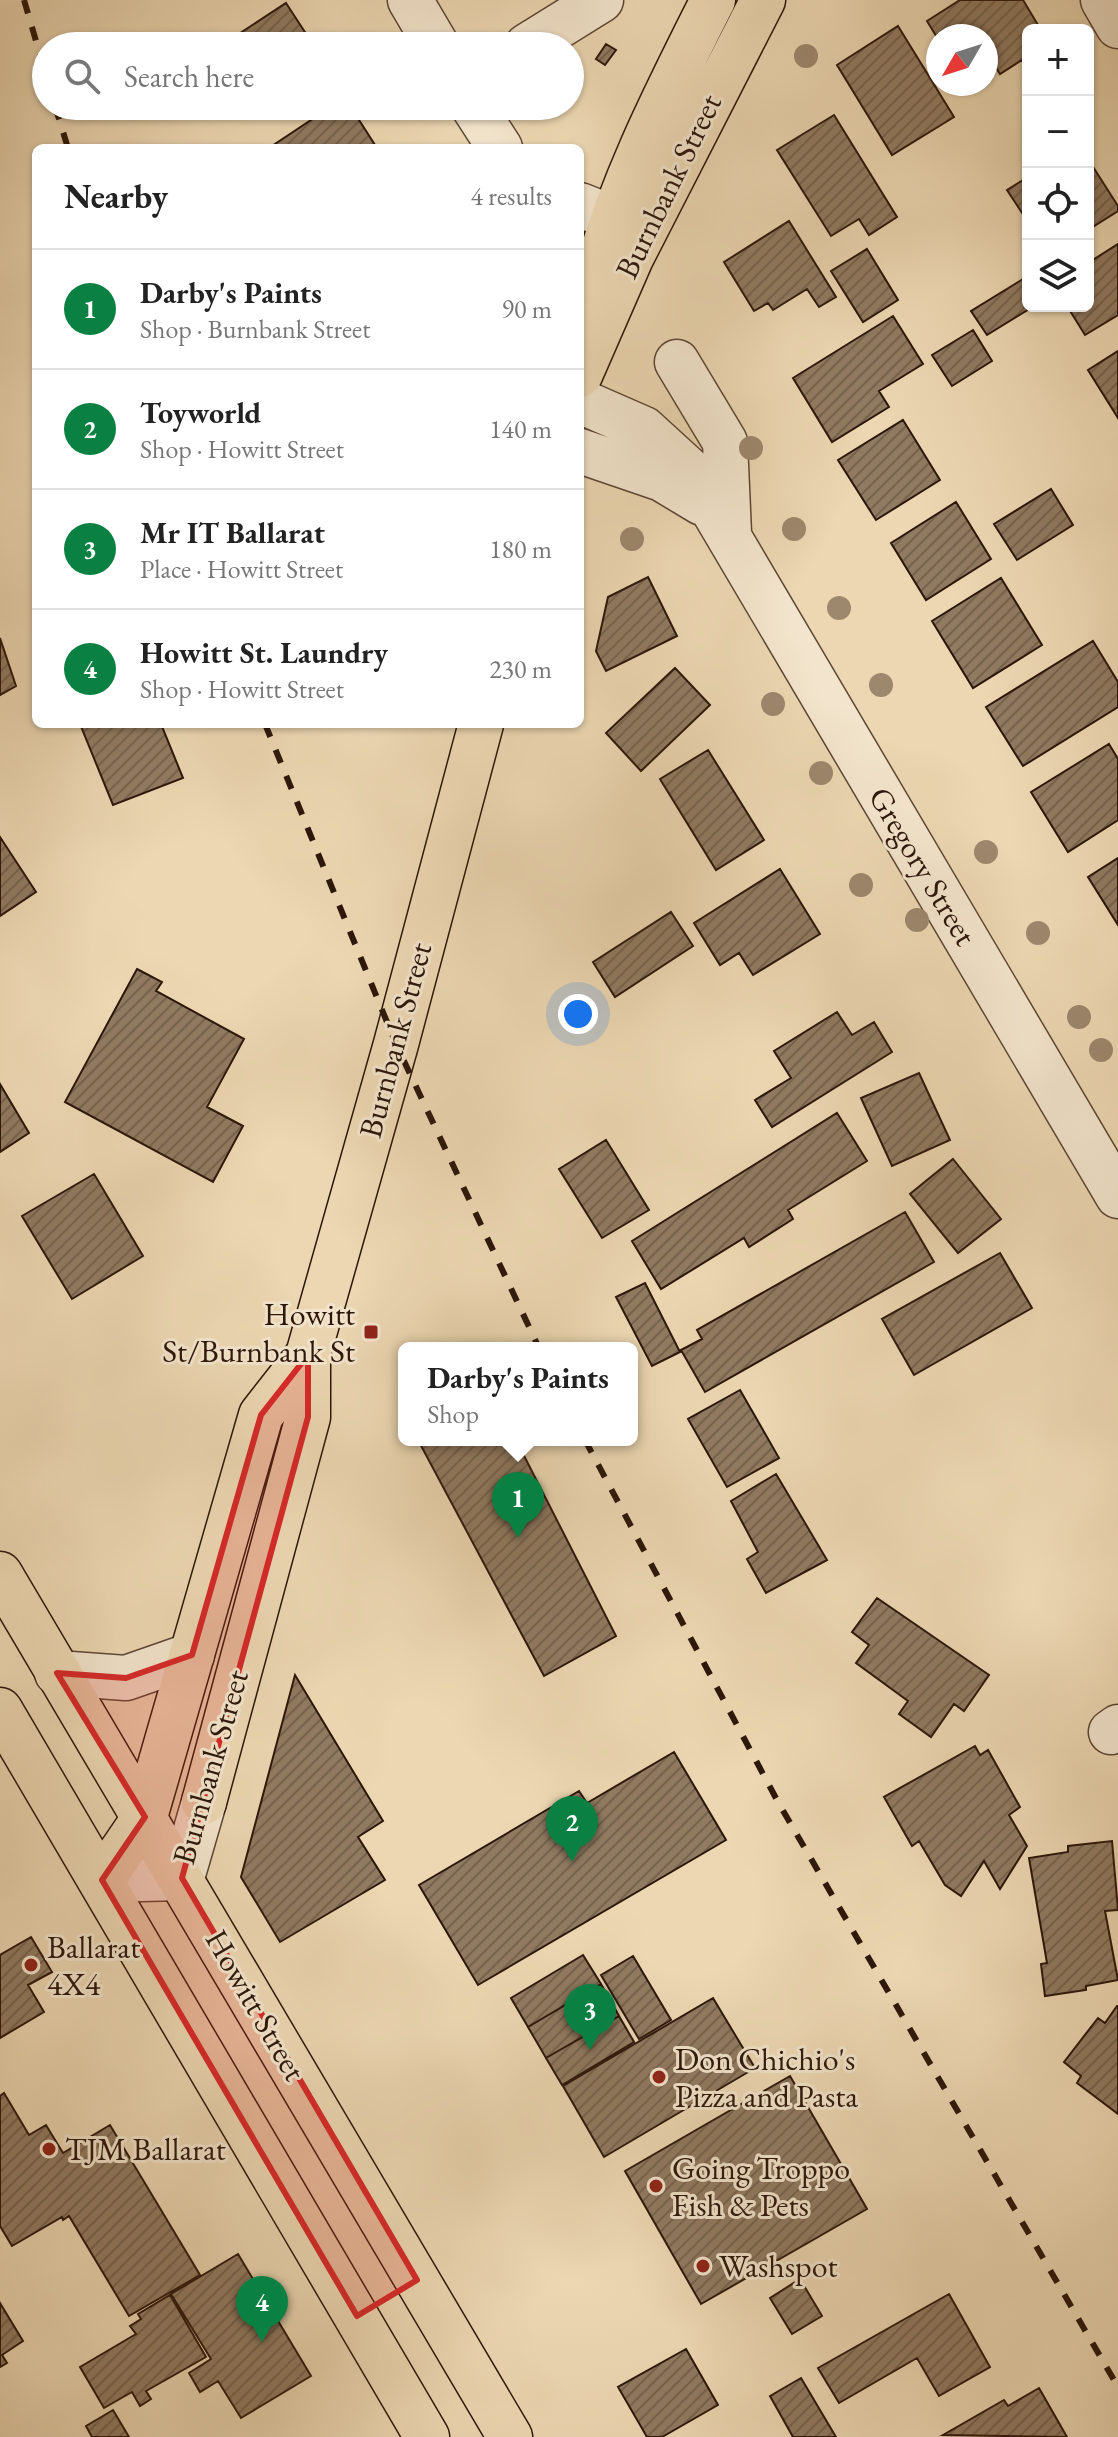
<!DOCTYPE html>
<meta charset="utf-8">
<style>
body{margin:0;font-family:"EB Garamond",serif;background:#f6f6f6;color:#222}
.controls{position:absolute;right:24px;top:24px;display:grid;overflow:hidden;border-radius:12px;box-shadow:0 2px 6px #0004}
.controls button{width:72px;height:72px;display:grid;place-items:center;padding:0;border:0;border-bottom:2px solid #e0e0e0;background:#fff;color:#222;font:40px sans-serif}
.compass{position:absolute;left:926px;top:24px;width:72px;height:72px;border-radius:50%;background:#fff;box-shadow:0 2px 6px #0004;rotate:231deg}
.you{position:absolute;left:578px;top:1014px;width:28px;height:28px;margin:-20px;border:6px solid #fff;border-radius:50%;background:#1a73e8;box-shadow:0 0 0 12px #1a73e833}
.badge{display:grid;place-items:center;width:52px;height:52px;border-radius:50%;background:#0b8043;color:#fff;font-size:26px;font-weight:700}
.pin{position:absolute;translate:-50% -66px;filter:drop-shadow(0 2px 4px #0008)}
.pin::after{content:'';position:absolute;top:42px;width:28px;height:24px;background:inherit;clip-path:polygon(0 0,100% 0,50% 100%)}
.popup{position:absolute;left:398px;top:1342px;width:240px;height:104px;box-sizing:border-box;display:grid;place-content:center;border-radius:12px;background:#fff;filter:drop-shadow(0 2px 6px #0005);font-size:26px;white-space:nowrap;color:#767676}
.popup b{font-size:30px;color:#222}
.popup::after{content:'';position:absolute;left:50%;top:100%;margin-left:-16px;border:16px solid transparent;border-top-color:#fff}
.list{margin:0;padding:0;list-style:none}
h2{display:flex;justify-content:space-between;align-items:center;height:104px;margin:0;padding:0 32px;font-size:34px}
h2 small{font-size:26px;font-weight:400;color:#767676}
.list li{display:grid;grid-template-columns:52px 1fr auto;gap:24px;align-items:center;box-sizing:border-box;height:120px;padding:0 32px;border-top:2px solid #e0e0e0}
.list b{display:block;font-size:30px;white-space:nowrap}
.list p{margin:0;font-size:26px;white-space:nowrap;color:#767676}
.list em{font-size:26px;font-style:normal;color:#767676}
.icon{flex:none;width:44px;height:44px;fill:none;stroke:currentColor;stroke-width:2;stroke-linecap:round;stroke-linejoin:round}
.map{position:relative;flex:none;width:1118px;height:2437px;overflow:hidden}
.search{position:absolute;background:#fff;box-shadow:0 2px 6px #0004;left:32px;top:32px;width:552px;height:88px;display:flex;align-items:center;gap:20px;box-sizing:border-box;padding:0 28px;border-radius:44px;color:#767676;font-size:30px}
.panel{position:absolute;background:#fff;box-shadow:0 2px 6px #0004;left:32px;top:144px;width:552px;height:584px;border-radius:12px}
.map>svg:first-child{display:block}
</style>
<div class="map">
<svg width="1118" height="2437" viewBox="0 0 1118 2437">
<defs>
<pattern id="building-hatch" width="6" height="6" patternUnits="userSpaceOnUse" patternTransform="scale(2)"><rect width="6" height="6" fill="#907a61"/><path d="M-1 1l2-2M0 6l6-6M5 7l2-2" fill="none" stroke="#76634e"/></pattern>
</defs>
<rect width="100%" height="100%" fill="#ecd7b2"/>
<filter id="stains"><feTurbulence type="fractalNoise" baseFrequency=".0025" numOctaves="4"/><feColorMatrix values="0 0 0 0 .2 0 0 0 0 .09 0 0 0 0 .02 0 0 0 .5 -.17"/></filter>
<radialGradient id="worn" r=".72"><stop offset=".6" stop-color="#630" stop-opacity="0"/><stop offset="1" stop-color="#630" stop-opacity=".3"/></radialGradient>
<!-- building -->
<path fill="url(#building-hatch)" stroke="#2c160a" stroke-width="2" d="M 960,0 L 1023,0 L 1041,30 L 1028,30 L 1028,70 L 1022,60 L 1000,74 L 986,52 L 986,36 L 938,39 L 927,21 Z
M 286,3 L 314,46 L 227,46 L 225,43 Z
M 898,26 L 954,117 L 892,155 L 837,65 Z
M 606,44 L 616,50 L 605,65 L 596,59 Z
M 332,106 L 350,106 L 377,148 L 269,148 Z
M 834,115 L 897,217 L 869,235 L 859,219 L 831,236 L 777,150 Z
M 1088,159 L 1118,206 L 1118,211 L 1088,230 Z
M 1028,177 L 1028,222 L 1007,190 Z
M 789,221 L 836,297 L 819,307 L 807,289 L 773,310 L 768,303 L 754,311 L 724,262 Z
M 1118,244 L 1118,315 L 1085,335 L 1067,306 L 1088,306 L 1088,263 Z
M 867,249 L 898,300 L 863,322 L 831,271 Z
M 1028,276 L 1028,306 L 1034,306 L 987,335 L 971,311 Z
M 893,316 L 923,364 L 879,391 L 889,407 L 832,442 L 793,378 Z
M 973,330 L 992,361 L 952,386 L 932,355 Z
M 1118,351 L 1118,418 L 1088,370 Z
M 903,420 L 940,480 L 876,520 L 838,460 Z
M 1051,489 L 1073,525 L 1017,560 L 994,524 Z
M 956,502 L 991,559 L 926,600 L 891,543 Z
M 648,577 L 677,636 L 606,671 L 596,651 L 608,597 Z
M 1001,578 L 1042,645 L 973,688 L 932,621 Z
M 0,638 L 16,686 L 0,695 Z
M 1093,641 L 1118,682 L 1118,707 L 1023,766 L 986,707 Z
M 675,668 L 710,705 L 641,771 L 606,733 Z
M 80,724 L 161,724 L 183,778 L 113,805 Z
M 1109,744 L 1118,759 L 1118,820 L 1068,852 L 1031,792 Z
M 708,750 L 764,840 L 716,870 L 660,779 Z
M 0,837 L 36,892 L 0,916 Z
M 1118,858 L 1118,925 L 1088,877 Z
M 780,869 L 820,934 L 753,975 L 739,953 L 720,965 L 694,923 Z
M 671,912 L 693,946 L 615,997 L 593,962 Z
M 137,969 L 162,982 L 156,991 L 244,1039 L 207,1107 L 243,1126 L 213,1182 L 65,1102 Z
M 837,1012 L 852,1035 L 874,1022 L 892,1052 L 772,1127 L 755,1100 L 791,1078 L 774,1051 Z
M 919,1073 L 950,1140 L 892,1166 L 861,1098 Z
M 0,1084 L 29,1133 L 0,1152 Z
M 837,1113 L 867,1161 L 788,1210 L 793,1219 L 749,1247 L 744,1238 L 661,1289 L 632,1241 Z
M 606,1140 L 649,1210 L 602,1238 L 559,1169 Z
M 953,1159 L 1001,1219 L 958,1253 L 910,1194 Z
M 94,1174 L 143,1256 L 72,1299 L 22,1216 Z
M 905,1212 L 934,1262 L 705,1392 L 681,1350 L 702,1339 L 697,1330 Z
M 1000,1253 L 1032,1308 L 914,1375 L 882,1319 Z
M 645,1283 L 680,1352 L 652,1366 L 616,1297 Z
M 740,1390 L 779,1458 L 727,1487 L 688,1419 Z
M 418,1440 L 516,1440 L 616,1636 L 544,1676 Z
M 776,1474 L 827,1560 L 766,1593 L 747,1559 L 758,1552 L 731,1501 Z
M 877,1598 L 989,1675 L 964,1711 L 954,1704 L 931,1737 L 899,1714 L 908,1701 L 856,1663 L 869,1645 L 852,1632 Z
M 295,1675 L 383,1821 L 358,1837 L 385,1880 L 280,1942 L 241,1877 Z
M 975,1746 L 980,1755 L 988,1750 L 1020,1807 L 1009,1815 L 1027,1846 L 1000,1889 L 984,1861 L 961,1896 L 945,1885 L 919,1841 L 912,1846 L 884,1797 Z
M 674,1752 L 726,1840 L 478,1985 L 419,1885 L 579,1791 L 587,1803 Z
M 1112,1841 L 1118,1910 L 1105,1911 L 1118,1980 L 1086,1986 L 1086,1990 L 1045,1996 L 1041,1964 L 1047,1963 L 1029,1858 L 1068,1852 L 1068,1846 Z
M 31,1937 L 52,1972 L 28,1985 L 44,2012 L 0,2038 L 0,1955 Z
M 583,1955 L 601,1984 L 528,2027 L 511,1998 Z
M 633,1956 L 671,2020 L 639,2039 L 601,1975 Z
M 601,1984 L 619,2016 L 546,2058 L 528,2027 Z
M 713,1998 L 755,2068 L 604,2157 L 563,2086 Z
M 1117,2006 L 1118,2006 L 1118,2114 L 1077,2083 L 1081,2076 L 1064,2062 L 1098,2018 L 1105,2023 Z
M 619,2016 L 634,2042 L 562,2085 L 546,2058 Z
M 790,2076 L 867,2209 L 701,2304 L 625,2171 Z
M 4,2093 L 29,2135 L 46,2125 L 63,2153 L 110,2125 L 200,2275 L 129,2316 L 69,2216 L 63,2220 L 62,2217 L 12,2246 L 0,2226 L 0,2096 Z
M 238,2254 L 311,2376 L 241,2418 L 218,2381 L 200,2392 L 189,2373 L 211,2359 L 171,2294 Z
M 800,2279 L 822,2316 L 792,2334 L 770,2298 Z
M 949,2294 L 990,2367 L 939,2396 L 917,2358 L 839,2403 L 818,2368 Z
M 170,2295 L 206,2357 L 146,2391 L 151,2399 L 140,2406 L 132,2392 L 104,2408 L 80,2367 L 136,2334 L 130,2326 L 141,2319 L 138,2314 Z
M 0,2303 L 23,2341 L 2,2355 L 7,2363 L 0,2367 Z
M 686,2349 L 718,2405 L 662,2437 L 647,2437 L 618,2387 Z
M 801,2378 L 836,2437 L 793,2437 L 770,2396 Z
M 1039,2388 L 1067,2437 L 943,2435 L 1004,2400 L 1008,2406 Z
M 113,2410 L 129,2437 L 92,2437 L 86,2426 Z"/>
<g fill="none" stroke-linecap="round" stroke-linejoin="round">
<!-- minor casing -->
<g stroke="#5c4634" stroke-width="47">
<path id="minor" d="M 410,0 L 437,46
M 1103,0 L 1118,26
M 527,46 L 601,0
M 473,106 L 500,148
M 580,205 L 613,218
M 677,362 L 725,442 L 729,533
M 580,401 L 644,429 L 690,471 L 1118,1196
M 580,451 L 662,479 L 702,503
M 57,1673 L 126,1678 L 192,1655
M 1111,1732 L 1118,1727
M 102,1880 L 182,1878 L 204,1802"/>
</g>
<!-- major casing -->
<g stroke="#2c160a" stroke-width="47">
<path id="major" d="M 590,296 C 615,193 665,95 713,0
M 580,375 L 631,258 L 763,0
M 0,1574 L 510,2437
M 0,1710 L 427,2437
M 204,1802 L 308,1417 L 308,1355 L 396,1044 L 481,724
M 102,1880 L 145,1817 L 261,1415 L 308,1355"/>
</g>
<!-- minor -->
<use href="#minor" stroke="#f3e5cd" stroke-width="44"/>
<!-- major -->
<use href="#major" stroke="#ecd7b2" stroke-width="44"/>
<!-- rail -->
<path stroke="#2c160a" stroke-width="6" stroke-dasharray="14 14" stroke-linecap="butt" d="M 24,0 L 46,75
M 55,106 L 68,148
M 265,724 L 396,1044 L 539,1348
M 585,1440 L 778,1802 L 1118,2387"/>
</g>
<!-- trees -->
<g fill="#9d876d">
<circle cx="806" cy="56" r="12"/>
<circle cx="751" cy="448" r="12"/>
<circle cx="794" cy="529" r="12"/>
<circle cx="632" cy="539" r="12"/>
<circle cx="839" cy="608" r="12"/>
<circle cx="881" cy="685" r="12"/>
<circle cx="773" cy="704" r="12"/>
<circle cx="821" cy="773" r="12"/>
<circle cx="986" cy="852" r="12"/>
<circle cx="861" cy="885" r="12"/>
<circle cx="917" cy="920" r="12"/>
<circle cx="1038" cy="933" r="12"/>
<circle cx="1079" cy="1017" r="12"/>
<circle cx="1101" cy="1050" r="12"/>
</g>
<!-- marked area -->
<path fill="#d62828" fill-opacity="0.2" stroke="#d62828" stroke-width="6" stroke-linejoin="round" d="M 308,1355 L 308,1417 L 182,1878 L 417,2280 L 357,2316 L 102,1880 L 145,1817 L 57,1673 L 126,1678 L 192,1655 L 261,1415 Z"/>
<!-- markers -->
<g fill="#8f2418" stroke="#f3e5cd" stroke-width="3">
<rect x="363" y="1324" width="16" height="16" rx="4"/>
<circle cx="31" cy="1965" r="8"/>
<circle cx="659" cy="2077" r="8"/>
<circle cx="49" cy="2149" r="8"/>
<circle cx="656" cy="2186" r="8"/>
<circle cx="703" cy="2266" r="8"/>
</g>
<g text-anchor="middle" stroke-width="6" stroke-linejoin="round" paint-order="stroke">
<!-- street labels -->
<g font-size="32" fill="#2c160a" stroke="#f3e5cd">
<text transform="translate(668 186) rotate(-64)" y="11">Burnbank Street</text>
<text transform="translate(923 866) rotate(59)" y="11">Gregory Street</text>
<text transform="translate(395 1040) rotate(-75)" y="11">Burnbank Street</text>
<text transform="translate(210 1767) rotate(-74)" y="11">Burnbank Street</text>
<text transform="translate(256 2005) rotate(60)" y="11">Howitt Street</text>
</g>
<!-- poi labels -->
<g font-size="32" fill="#2c160a" stroke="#f3e5cd" text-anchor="start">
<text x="355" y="1325" text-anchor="end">Howitt<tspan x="355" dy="37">St/Burnbank St</tspan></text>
<text x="47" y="1958">Ballarat<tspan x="47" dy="37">4X4</tspan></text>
<text x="675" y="2070">Don Chichio's<tspan x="675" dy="37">Pizza and Pasta</tspan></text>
<text x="65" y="2160">TJM Ballarat</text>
<text x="672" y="2179">Going Troppo<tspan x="672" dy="37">Fish &amp; Pets</tspan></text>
<text x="719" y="2277">Washspot</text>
</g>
</g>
<rect width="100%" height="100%" filter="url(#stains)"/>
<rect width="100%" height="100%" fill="url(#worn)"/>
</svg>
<div class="controls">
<button>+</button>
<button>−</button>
<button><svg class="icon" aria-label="locate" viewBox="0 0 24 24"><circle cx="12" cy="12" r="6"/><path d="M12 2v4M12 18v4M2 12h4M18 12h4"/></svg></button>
<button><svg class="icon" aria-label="layers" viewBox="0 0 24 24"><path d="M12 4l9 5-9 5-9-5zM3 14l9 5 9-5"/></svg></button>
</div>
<svg class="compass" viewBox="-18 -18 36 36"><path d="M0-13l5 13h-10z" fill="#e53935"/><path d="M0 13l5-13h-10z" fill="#767676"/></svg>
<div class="you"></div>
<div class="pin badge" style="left:518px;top:1538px">1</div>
<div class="popup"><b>Darby's Paints</b>Shop</div>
<div class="pin badge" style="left:572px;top:1862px">2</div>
<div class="pin badge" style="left:590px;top:2050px">3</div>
<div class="pin badge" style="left:262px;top:2342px">4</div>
<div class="search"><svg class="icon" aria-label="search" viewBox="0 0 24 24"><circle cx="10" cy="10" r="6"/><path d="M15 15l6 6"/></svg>Search here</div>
<section class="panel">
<h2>Nearby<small>4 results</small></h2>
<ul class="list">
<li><span class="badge">1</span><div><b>Darby's Paints</b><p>Shop · Burnbank Street</p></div><em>90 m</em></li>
<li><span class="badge">2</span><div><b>Toyworld</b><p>Shop · Howitt Street</p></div><em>140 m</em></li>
<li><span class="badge">3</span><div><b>Mr IT Ballarat</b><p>Place · Howitt Street</p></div><em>180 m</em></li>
<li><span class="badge">4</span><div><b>Howitt St. Laundry</b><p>Shop · Howitt Street</p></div><em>230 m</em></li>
</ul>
</section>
</div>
